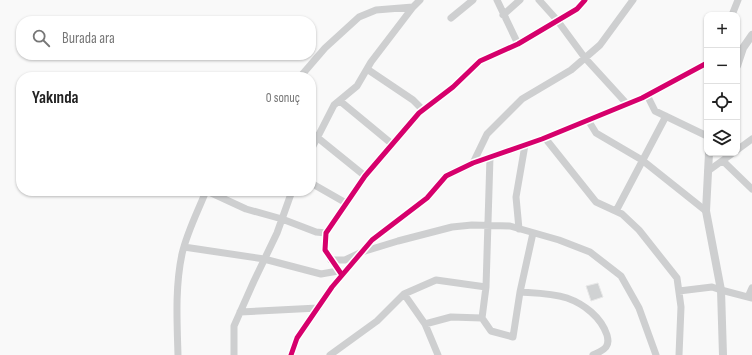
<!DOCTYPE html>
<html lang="tr">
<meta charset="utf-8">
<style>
body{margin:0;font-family:"Sofia Sans Condensed",sans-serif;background:#f2f2f2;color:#222}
.controls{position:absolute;right:12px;top:12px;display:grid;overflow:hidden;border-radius:8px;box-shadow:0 1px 3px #0004}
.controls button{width:36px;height:36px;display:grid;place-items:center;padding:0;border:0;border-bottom:1px solid #e0e0e0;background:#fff;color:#222;font:20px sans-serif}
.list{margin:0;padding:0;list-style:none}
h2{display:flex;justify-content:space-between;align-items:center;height:52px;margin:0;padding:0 16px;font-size:17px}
h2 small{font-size:13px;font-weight:400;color:#767676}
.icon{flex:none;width:22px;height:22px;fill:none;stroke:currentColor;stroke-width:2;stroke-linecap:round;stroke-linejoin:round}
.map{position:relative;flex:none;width:752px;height:355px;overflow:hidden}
.search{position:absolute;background:#fff;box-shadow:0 1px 3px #0004;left:16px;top:16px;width:300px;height:44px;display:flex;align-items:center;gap:10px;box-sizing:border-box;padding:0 14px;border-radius:16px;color:#767676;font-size:15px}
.panel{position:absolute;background:#fff;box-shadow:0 1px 3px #0004;left:16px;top:72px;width:300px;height:124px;border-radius:16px}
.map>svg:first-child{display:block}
</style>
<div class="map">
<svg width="752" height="355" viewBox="0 0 752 355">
<rect width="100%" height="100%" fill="#f9f9f9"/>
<!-- building -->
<path fill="#d0d2d3" stroke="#e8e8e8" d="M 598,283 L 603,297 L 591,301 L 586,286 Z"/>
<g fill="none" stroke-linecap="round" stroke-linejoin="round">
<!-- service -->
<path stroke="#cecfd0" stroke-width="3.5" d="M 311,131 L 318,135"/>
<!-- minor -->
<path stroke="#cecfd0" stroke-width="7" d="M 497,0 L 518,44
M 539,0 L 557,20 L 585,58 L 627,104
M 503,15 L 520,0
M 732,15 L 738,0
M 451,18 L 473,0
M 367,69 L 413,100 L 423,110
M 300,77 L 325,48 L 359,17 L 376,10 L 413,7 L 420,0
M 647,95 L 655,111 L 707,136
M 340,101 L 392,144
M 588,120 L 596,133 L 642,160 L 706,211
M 318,138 L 365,176
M 545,138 L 596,202 L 622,214 L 639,230 L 677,278 L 681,307 L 679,355
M 311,150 L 334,105 L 357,86 L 371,62 L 413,7
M 737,150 L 752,139
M 490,157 L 486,287 L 482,318 L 491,331 L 513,337 L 520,292 L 533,233
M 723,161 L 752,189
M 473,163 L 487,134 L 522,99 L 571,70 L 600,45 L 633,0
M 708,171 L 733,153
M 311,183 L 346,203
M 207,191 L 246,209 L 282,219 L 316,232 L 326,233
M 616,211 L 666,116
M 519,229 L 516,197 L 525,145
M 184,247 L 264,259 L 321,274 L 338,271
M 331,260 L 345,260 L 362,252 L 398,241 L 452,227 L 472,225 L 510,226 L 559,240 L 590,252 L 621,276 L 639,308 L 656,355
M 342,275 L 325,250 L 326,233 L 365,176 L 419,113 L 453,87 L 480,61 L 518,44 L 577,9 L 585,0
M 679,291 L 712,287 L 721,290 L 752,298
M 520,292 C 536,293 552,293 567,298 C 584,304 601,317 607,335 C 608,339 609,343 606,347 C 603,351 597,353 593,355
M 404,294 L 425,324 L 438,355
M 748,297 L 752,288
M 240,312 L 318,308
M 425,324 L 451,317 L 482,318
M 178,355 C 177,321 175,287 182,254 C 187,232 198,211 206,191
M 234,355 L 234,326 L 254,281 L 277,233 L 292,191
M 291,355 L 297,338 L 332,287 L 372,240 L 427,198 L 446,176 L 473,163 L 542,139 L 642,98 L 707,63
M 330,355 L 377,321 L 404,294 L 436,280 L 486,287"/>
<!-- tertiary -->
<path stroke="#cecfd0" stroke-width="8" d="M 737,66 L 743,48 L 752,35
M 709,153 L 706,211 L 721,290 L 723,355"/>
<!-- cycleway casing -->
<g stroke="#fff" stroke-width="8">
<path id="cycleway" d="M 342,275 L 325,250 L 326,233 L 365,176 L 419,113 L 453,87 L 480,61 L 518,44 L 577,9 L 585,0
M 291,355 L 297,338 L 332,287 L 372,240 L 427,198 L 446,176 L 473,163 L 542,139 L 642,98 L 707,63"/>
</g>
<!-- cycleway -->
<use href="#cycleway" stroke="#d6006c" stroke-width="5"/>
</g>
</svg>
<div class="controls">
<button>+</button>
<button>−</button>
<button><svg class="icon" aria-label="locate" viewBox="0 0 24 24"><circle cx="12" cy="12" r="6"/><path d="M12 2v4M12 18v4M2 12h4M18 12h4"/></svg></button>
<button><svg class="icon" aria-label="layers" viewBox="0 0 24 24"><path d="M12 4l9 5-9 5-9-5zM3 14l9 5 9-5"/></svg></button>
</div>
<div class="search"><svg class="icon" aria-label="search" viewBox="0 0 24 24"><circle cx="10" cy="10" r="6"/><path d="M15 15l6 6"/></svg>Burada ara</div>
<section class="panel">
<h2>Yakında<small>0 sonuç</small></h2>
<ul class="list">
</ul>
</section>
</div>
